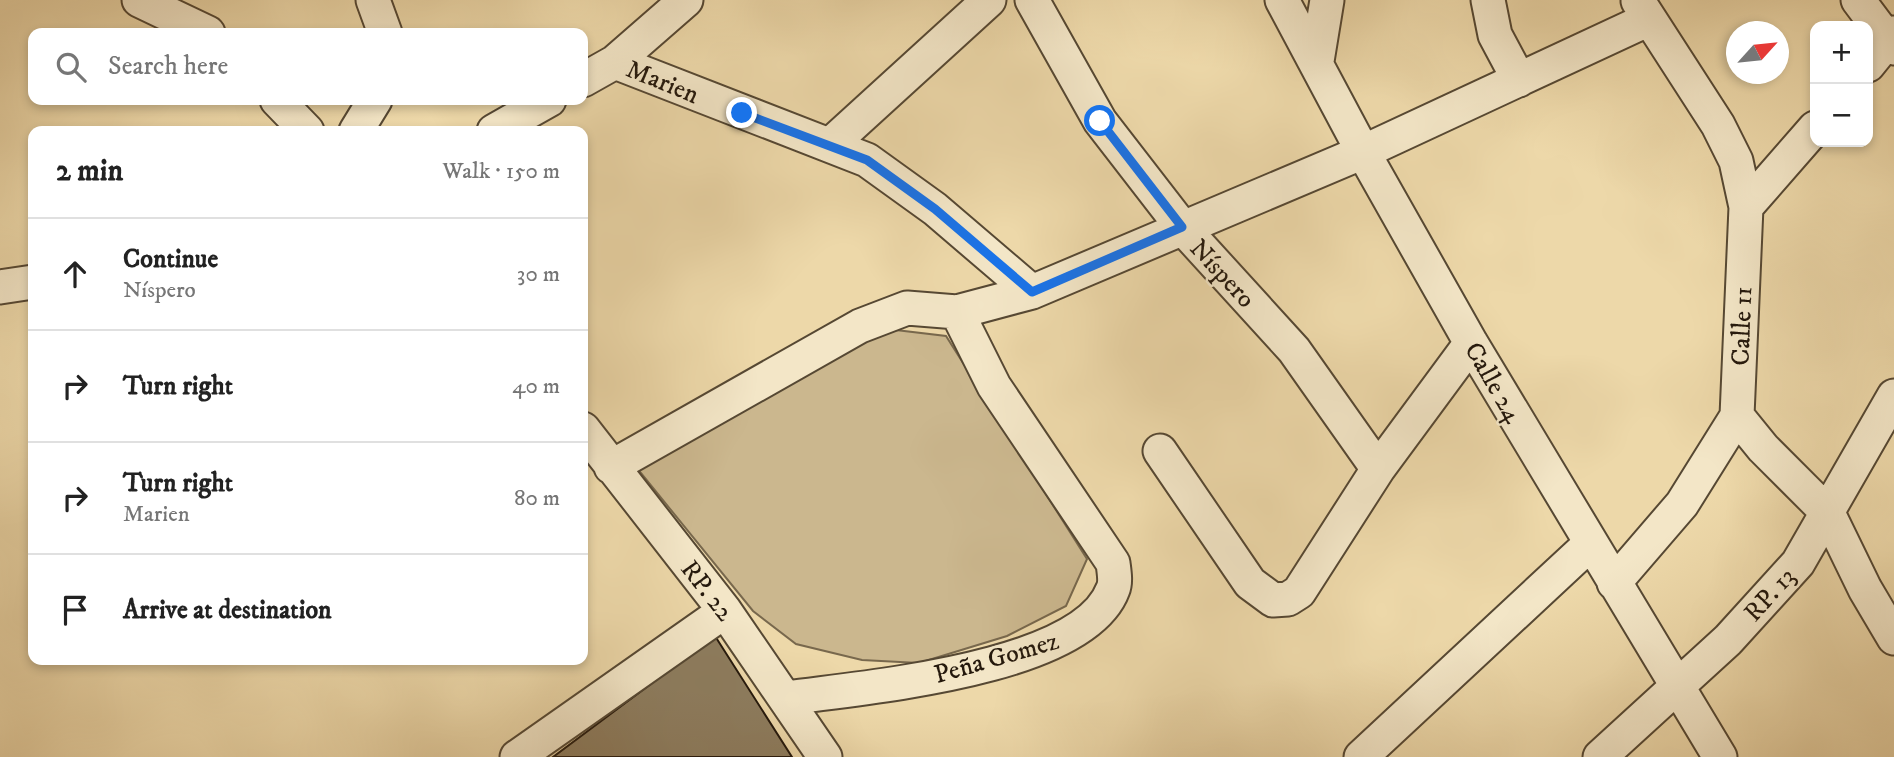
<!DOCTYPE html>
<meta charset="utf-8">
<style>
body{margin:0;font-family:"IM FELL DW Pica",serif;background:#f2f2f2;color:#222}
.controls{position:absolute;right:21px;top:21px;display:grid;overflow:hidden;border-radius:14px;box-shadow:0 4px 10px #0003}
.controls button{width:63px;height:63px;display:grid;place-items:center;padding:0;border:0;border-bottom:2px solid #e0e0e0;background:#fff;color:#222;font:35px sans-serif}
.compass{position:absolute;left:1726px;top:21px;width:63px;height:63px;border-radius:50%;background:#fff;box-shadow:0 4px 10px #0003;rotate:63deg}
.stop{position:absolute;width:21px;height:21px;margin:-16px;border:5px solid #1a73e8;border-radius:50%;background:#fff}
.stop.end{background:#1a73e8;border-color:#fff;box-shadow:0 2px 7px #0008}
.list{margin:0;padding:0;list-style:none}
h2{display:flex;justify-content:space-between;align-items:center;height:91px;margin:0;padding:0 28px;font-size:30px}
h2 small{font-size:23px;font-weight:400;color:#767676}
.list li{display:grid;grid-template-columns:46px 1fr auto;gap:21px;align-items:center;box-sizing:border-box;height:112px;padding:0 28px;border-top:2px solid #e0e0e0}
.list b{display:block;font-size:26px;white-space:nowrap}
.list p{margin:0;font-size:23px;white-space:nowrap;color:#767676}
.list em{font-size:23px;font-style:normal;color:#767676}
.icon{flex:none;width:38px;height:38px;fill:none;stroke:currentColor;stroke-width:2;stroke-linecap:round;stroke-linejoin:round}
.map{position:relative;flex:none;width:1894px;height:757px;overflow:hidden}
.search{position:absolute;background:#fff;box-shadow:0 4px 10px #0003;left:28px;top:28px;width:560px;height:77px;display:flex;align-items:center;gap:18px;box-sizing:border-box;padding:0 24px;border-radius:14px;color:#767676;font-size:26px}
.panel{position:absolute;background:#fff;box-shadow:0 4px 10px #0003;left:28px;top:126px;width:560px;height:539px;border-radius:14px}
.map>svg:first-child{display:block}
</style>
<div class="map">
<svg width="1894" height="757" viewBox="0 0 1894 757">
<rect width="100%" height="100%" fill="#edd8a9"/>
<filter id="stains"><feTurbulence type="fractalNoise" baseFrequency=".00286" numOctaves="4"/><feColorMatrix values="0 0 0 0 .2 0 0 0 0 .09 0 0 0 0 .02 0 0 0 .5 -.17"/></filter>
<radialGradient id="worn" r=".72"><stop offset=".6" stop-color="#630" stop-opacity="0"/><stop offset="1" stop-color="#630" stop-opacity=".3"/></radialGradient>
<!-- green -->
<path fill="#cbb78e" stroke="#78684d" stroke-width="2" d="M 879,328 L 946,336 L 1087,559 L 1066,606 L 1007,636 L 919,663 L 862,660 L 796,644 L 753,611 L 636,467 Z"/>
<!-- building -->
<path fill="#8d7c5e" stroke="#24180c" stroke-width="2" d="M 715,636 L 792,757 L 553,757 Z"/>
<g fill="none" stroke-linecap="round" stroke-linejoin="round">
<!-- street casing -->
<g stroke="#564833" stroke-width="37">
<path id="street" d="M 139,0 L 208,33
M 373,0 L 385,33
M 1032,0 L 1100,121 L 1182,227 L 1294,350 L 1378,469
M 1282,0 L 1363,152 L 1471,343 L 1720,757
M 1488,0 L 1495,35 L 1519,80
M 1858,0 L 1894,48
M 1638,1 L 1718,125 L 1736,161 L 1746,207 L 1737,416 L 1763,448 L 1828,513 L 1865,589 L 1894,638
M 1317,61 L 1327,0
M 615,62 L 867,160 L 935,209 L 1032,292
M 1868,65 L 1894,33
M 583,80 L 615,62 L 686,0
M 277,100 L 307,131
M 356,131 L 375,100
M 494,131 L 549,100
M 830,145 L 989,0
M 1746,207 L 1815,128
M 0,287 L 33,282
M 583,429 L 725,611 L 825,757
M 1160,451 L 1250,583 L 1273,600 L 1288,599 L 1299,592 L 1378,469 L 1471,343
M 611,467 L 860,326 L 907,308 L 957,312 L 1032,292 L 1363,152 L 1649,19
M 1614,583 L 1682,504 L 1737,416
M 788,698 C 864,687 1083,670 1113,589 C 1116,582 1114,571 1113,563 L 994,386 L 957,312
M 517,757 L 725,611
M 1361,757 L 1590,544
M 1600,757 L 1728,640 L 1798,563 L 1894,396"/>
</g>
<!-- street -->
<use href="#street" stroke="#f3e6c7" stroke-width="33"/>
</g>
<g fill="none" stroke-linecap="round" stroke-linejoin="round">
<!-- route -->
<path stroke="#1a73e8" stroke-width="9" d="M 742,113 L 867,160 L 935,209 L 1032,292 L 1182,227 L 1100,121"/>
</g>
<g text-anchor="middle" stroke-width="5" stroke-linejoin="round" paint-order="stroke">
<!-- street labels -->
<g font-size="26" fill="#24180c" stroke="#f3e6c7">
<text transform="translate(663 81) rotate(22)" y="9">Marien</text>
<text transform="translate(1223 273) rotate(47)" y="9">Níspero</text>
<text transform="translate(1741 326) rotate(-88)" y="9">Calle 11</text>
<text transform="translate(1494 382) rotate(60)" y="9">Calle 24</text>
<text transform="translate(708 590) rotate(52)" y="9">RP. 22</text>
<text transform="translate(1769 594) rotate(-48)" y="9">RP. 13</text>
<text transform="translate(996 657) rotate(-16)" y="9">Peña Gomez</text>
</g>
</g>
<rect width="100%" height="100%" filter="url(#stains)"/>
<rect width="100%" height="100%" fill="url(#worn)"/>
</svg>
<div class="controls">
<button>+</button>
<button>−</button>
</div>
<svg class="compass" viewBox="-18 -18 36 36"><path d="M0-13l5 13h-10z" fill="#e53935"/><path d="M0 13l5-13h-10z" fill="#767676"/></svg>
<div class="stop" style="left:1100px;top:121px"></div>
<div class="stop end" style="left:742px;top:113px"></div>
<div class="search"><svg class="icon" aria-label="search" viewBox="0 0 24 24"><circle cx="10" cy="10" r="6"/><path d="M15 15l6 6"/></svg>Search here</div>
<section class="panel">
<h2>2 min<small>Walk · 150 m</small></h2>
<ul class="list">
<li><svg class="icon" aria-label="ahead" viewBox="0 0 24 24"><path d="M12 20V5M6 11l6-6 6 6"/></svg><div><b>Continue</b><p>Níspero</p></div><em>30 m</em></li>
<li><svg class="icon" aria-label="right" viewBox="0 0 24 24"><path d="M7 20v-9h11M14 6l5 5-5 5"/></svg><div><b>Turn right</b></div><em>40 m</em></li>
<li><svg class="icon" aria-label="right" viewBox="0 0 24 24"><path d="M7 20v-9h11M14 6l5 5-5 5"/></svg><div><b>Turn right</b><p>Marien</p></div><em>80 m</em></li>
<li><svg class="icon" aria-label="arrive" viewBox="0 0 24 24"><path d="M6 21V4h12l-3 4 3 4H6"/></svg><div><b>Arrive at destination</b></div></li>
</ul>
</section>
</div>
